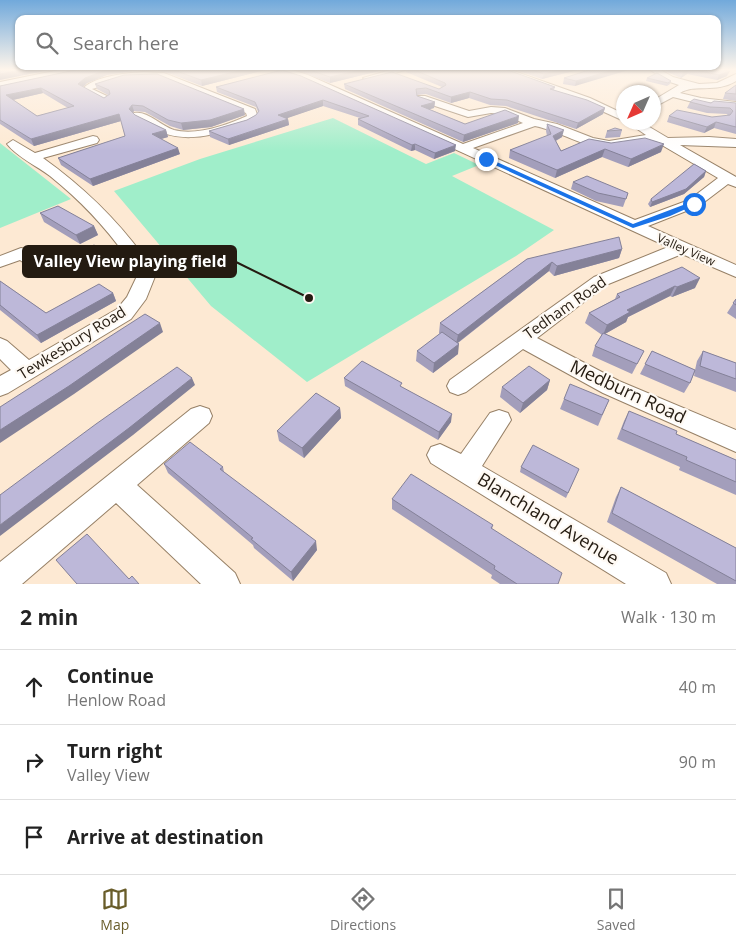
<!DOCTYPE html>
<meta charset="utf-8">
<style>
body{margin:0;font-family:"Open Sans",sans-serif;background:#f6f6f6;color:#222}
.compass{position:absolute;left:616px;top:85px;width:45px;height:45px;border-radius:50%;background:#fff;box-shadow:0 1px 4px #0004;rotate:225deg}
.stop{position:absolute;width:15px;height:15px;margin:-11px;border:4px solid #1a73e8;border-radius:50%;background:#fff}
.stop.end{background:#1a73e8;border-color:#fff;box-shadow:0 1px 5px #0008}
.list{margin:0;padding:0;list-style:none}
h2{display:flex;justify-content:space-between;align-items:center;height:65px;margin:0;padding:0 20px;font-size:21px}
h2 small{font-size:16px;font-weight:400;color:#767676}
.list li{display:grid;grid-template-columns:32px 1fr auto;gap:15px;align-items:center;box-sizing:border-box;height:75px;padding:0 20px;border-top:1px solid #e0e0e0}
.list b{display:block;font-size:19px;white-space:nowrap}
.list p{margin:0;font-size:16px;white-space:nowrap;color:#767676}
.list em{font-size:16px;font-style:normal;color:#767676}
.icon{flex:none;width:28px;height:28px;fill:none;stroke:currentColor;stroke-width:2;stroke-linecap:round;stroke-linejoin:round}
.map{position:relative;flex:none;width:736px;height:584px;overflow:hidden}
.search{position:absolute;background:#fff;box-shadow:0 1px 4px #0004;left:15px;right:15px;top:15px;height:55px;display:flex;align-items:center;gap:12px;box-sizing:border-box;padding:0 18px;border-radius:10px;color:#767676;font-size:19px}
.sheet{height:290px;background:#fff}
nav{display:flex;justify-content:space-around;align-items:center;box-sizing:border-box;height:70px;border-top:1px solid #e0e0e0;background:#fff;font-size:14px;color:#767676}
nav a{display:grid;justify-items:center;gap:2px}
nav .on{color:#695d2a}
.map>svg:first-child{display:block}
</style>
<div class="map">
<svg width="736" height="584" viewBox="0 0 736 584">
<rect width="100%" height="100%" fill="#fde9d3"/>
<!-- green -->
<path fill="#a0eeca" d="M 333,118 L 426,164 L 454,153 L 479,165 L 452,176 L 554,230 L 516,256 L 307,382 L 211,306 L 114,191 L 200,159 Z
M 0,143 L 71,199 L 0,228 Z"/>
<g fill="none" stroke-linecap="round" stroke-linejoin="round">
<!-- street casing -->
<g stroke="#978167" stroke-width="2">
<path id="street" d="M 276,69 L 289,69 L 308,75 L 463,144 L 523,123 L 503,114 L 491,113 L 468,117 L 417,100 L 417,96 L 425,96 L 469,111 L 491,107 L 505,108 L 534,119 L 557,124 L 593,138 L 609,141 L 646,135 L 627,122 L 641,122 L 668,138 L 709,137 L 736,139 L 736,147 L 680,145 L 736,177 L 736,187 L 728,184 L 699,206 L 648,226 L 736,265 L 736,277 L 682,254 L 606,285 L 537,338 L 619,381 L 736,430 L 736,452 L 603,393 L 523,349 L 466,392 L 458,395 L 450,392 L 447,386 L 450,380 L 594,277 L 668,247 L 302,79 ZM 535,126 C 560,131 584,148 609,149 C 624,149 641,143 655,141 L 718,178 L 689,200 L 635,220 L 473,148 Z
M 394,69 L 408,69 L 368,81 L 363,78 Z
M 496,69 L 508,69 L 590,98 L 624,114 L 624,121 L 582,102 Z
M 649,69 L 659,69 L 673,77 L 699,84 L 717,83 L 736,74 L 736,81 C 715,94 696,83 680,93 L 701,98 L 736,102 L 736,108 L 701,104 L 673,97 L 654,107 L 654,100 L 679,85 L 667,81 Z
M 144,72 L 164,73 L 255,109 L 258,117 C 253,123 242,126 234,128 C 205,138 176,143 148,126 C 143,123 137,120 133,115 L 134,113 C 147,110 161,126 174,130 C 196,136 227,125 247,116 L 246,113 L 159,78 L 125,79 L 92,89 L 109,97 L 110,99 L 105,102 L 82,90 C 92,76 128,73 144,72 Z
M 93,136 L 97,137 L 99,140 L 97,143 L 43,158 C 89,191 125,227 156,274 L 146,299 L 131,319 L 8,393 L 0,396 L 0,376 L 11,370 L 0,359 L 0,338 L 7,341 L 29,360 L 117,309 L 127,297 L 138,274 C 114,236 86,205 50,176 C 37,166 17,157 7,144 L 13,140 L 35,153 Z
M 21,248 L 27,249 L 54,267 L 57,271 L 54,275 C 41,278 30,267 20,260 L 0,267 L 0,256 Z
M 200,406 L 209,409 L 212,416 L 209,423 L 137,485 L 235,573 L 240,584 L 201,584 L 116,503 L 22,584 L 0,584 L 0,562 L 191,409 Z
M 499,410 L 508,413 L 511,420 L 482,466 L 666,573 L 671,584 L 626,584 L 431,463 L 427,455 L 431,447 L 440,444 L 461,454 L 490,413 Z"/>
</g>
<!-- secondary casing -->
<g stroke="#978167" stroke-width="2">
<path id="secondary" d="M 64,69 L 87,69 L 81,73 L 0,90 L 0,82 Z"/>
</g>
<!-- street -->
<use href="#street" fill="#fff" fill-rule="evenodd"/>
<!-- secondary -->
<use href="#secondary" fill="#fff" fill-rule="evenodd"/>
</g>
<!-- wall -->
<path fill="#a39ebb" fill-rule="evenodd" d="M 80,69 L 269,69 L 202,86 L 168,73 L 154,70 L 132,71 L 107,75 L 87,83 L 83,87 L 104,98 L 108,95 L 97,89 L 95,84 L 245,115 L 211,127 L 183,130 L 170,126 L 145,112 L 134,111 L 133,113 L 135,115 L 166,130 L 168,137 L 161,139 L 180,154 L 93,186 L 61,165 L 58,158 L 125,136 L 121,121 L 34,146 L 0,124 L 0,86 ZM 43,93 L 68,108 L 37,116 L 13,100 Z
M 294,69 L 387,69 L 330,83 Z
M 406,69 L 505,69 L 555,87 L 554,90 L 605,108 L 603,114 L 576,129 L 506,106 L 490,105 L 469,98 L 451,103 L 426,94 L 417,95 L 417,96 L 435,102 L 434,108 L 429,109 L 465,124 L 518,123 L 463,142 L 345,89 L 344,84 L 439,89 L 442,87 L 406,72 Z
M 513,69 L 581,69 L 542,79 Z
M 592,69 L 575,86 L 563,84 L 564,78 Z
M 666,69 L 716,69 L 727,76 L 717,80 L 687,74 L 681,78 L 665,71 Z
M 282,70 L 455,151 L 434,159 L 415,150 L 411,151 L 358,125 L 358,119 L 360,118 L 323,106 L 286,118 L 288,119 L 289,125 L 229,145 L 210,137 L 209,131 L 247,120 L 256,115 L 258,112 L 256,107 L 217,92 L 216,87 Z
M 647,78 L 671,81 L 670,84 L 667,86 L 646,81 Z
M 736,85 L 736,101 L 723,99 L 725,93 Z
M 690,102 L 736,103 L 736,134 L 714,128 L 704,133 L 667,122 L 669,116 L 712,117 L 728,116 L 727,114 L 707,113 L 687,108 Z
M 547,124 L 562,137 L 556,141 L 561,151 L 589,139 L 661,152 L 628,167 L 602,157 L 555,178 L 509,158 L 510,150 L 547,136 L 546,131 Z
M 622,130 L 620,137 L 605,138 L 607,131 Z
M 706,171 L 704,177 L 684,194 L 650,207 L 648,204 L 651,199 Z
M 573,182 L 628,193 L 623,207 L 596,201 L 571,189 Z
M 40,213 L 94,226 L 98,235 L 80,244 L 44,222 Z
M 622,249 L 619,258 L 554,276 L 549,271 L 458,343 L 458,354 L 433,373 L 416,361 L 417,351 L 440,334 L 439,333 L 440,323 L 527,259 Z
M 80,252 L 117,262 L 103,270 L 82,257 Z
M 682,267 L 695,288 L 672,297 L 670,296 L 628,317 L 626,322 L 605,334 L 644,351 L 632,374 L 592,356 L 595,346 L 602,335 L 585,323 L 589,313 L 615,299 L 617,294 Z
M 0,281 L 46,313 L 113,293 L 116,301 L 41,343 L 0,310 Z
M 736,299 L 736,319 L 727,313 Z
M 652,351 L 695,370 L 697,361 L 703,351 L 736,363 L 736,392 L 694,376 L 695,372 L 690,383 L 684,393 L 640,374 Z
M 344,378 L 451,422 L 438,440 L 345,386 Z
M 550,380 L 547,390 L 520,413 L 500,397 L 502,387 Z
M 564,399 L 609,400 L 598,426 L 560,409 Z
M 340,408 L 341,418 L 304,458 L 279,441 L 277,431 Z
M 629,411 L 676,434 L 736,460 L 736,495 L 679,470 L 680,467 L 617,439 L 624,421 Z
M 164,464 L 223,467 L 224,472 L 317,550 L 293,581 L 254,548 L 253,545 L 168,473 Z
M 521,467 L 579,469 L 566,498 L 520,472 Z
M 621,487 L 736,548 L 736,584 L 717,584 L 607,522 L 616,497 Z
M 392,499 L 493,525 L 492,529 L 558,584 L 500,584 L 491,578 L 492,575 L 392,509 Z"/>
<!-- shaded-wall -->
<path fill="#848198" d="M 26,69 L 55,69 L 0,80 L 0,74 Z
M 110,69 L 131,69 L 132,71 L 107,75 L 87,83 L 80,90 L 78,84 L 85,78 L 106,70 Z
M 247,69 L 269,69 L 202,86 L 201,80 Z
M 365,69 L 387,69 L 330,83 L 330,77 Z
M 563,69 L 581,69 L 542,79 L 544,74 Z
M 616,69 L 632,69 L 575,86 L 576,81 Z
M 689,69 L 687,74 L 681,78 L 683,72 Z
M 730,71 L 727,76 L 717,80 L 719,75 Z
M 41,88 L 43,93 L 8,101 L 6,95 Z
M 470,92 L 469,98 L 451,103 L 451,97 Z
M 323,100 L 323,106 L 279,121 L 278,115 Z
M 435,102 L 434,108 L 420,112 L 421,106 Z
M 132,105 L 134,111 L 131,115 L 129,109 Z
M 605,108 L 603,114 L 576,129 L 578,123 Z
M 244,109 L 245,115 L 211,127 L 183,130 L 181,123 Z
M 119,114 L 121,121 L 34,146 L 31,139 Z
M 519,116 L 518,123 L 463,142 L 464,135 Z
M 288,119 L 289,125 L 229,145 L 228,139 Z
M 716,122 L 714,128 L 704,133 L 707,127 Z
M 166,130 L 168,137 L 154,141 L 152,134 Z
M 564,130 L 562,137 L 551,143 L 553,136 Z
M 415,144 L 415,150 L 411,151 L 412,145 Z
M 664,144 L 661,152 L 628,167 L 631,159 Z
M 456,145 L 455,151 L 434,159 L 435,153 Z
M 178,148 L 180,154 L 93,186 L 90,179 Z
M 605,149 L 602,157 L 555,178 L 557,170 Z
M 706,171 L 704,177 L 684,194 L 650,207 L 652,202 Z
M 94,226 L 98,235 L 80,244 L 76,235 Z
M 622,249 L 619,258 L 554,276 L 557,266 Z
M 115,257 L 117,262 L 103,270 L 101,265 Z
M 552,262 L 549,271 L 456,344 L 458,335 Z
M 700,278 L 695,288 L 672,297 L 677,287 Z
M 675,286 L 670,296 L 628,317 L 626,322 L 603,335 L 607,325 L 627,310 Z
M 113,293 L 116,301 L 41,343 L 37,335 Z
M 160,323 L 163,332 L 74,394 L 0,443 L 0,430 Z
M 459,344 L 458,354 L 433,373 L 434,363 Z
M 192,378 L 195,385 L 133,435 L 0,536 L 0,525 Z
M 550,380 L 547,390 L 520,413 L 523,403 Z
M 340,408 L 341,418 L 304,458 L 302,448 Z
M 452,414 L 451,422 L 438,440 L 439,432 Z
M 316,541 L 317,550 L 293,581 L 291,572 Z"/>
<!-- building -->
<path fill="#bdb8d9" stroke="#848198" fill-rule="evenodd" d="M 0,69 L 26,69 L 0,74 Z
M 80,69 L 110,69 L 106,70 L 85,78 L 78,84 L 104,98 L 110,94 L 109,90 L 95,84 L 124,75 L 157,74 L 244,109 L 210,120 L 181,123 L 168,120 L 143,106 L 132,105 L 129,109 L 135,115 L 166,130 L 152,134 L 178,148 L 90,179 L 58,158 L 125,136 L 119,114 L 31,139 L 0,120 L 0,86 ZM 41,88 L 74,106 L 37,116 L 6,95 Z
M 171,69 L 247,69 L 201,80 Z
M 307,69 L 365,69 L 330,77 Z
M 412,69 L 505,69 L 555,87 L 550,89 L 587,100 L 605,108 L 578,123 L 507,100 L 491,99 L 470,92 L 451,97 L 426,88 L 416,89 L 417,96 L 435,102 L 421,106 L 465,124 L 505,110 L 519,116 L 464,135 L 344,84 L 392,72 L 439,89 L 446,85 L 445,83 Z
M 529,69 L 563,69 L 544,74 Z
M 592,69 L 616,69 L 576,81 L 564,78 Z
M 675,69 L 689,69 L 683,72 Z
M 690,69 L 716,69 L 730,71 L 719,75 Z
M 282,70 L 301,76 L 456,145 L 435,153 L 415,144 L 412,145 L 358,119 L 369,116 L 323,100 L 278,115 L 288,119 L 228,139 L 209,131 L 247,120 L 256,115 L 259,111 L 255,102 L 216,87 Z
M 657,73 L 671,81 L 668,83 L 647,78 Z
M 736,85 L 736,94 L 725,93 Z
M 694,99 L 711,103 L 714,101 L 736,103 L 736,127 L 716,122 L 707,127 L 669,116 L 677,110 L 712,117 L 730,115 L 733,111 L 730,108 L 710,107 L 690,102 Z
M 547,124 L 564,130 L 553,136 L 561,151 L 589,139 L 611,143 L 645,138 L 664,144 L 631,159 L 605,149 L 557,170 L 510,150 L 551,134 Z
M 615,128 L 622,130 L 607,131 Z
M 694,164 L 706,171 L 686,189 L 652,202 L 651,199 Z
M 587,176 L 628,193 L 626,199 L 598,193 L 573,182 Z
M 58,206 L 94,226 L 76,235 L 40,213 Z
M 619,237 L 622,249 L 557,266 L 552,262 L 458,335 L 440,323 L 527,259 Z
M 94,245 L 115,257 L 101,265 L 80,252 Z
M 682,267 L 700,278 L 677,287 L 675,286 L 627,310 L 630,312 L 607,325 L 589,313 L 620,297 L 617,294 Z
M 0,281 L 46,313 L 99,284 L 113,293 L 37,335 L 0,305 Z
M 736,299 L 736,305 L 733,303 Z
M 145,314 L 160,323 L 69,386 L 0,430 L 0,407 Z
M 442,332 L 459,344 L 434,363 L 417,351 Z
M 603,333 L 644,351 L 637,364 L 595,346 Z
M 652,351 L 695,370 L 690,383 L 645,364 Z
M 703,351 L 736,363 L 736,379 L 700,366 Z
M 362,361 L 402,383 L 400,386 L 452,414 L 439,432 L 344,378 Z
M 529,366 L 550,380 L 523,403 L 502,387 Z
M 177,367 L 192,378 L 129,428 L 0,525 L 0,495 L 96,424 Z
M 570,384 L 609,400 L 602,415 L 564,399 Z
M 316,393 L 340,408 L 302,448 L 277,431 Z
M 629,411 L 677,431 L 676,434 L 736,460 L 736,482 L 686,460 L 687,457 L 622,429 Z
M 190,442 L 223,467 L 220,469 L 316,541 L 291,572 L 251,539 L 253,538 L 164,464 Z
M 533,445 L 579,469 L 568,493 L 521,467 Z
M 411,474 L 493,525 L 491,528 L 562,573 L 558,584 L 517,584 L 494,569 L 495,566 L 392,499 Z
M 621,487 L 736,548 L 736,581 L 612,513 Z
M 87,534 L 129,579 L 132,576 L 139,584 L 77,584 L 56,560 Z"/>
<!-- sky -->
<linearGradient id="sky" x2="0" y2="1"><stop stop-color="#71a9db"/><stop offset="0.46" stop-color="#fef5eb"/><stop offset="1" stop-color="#fef5eb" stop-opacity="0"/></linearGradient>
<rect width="736" height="151" fill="url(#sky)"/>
<!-- route -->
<path fill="#1a73e8" d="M 484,158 L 488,158 L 633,224 L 691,202 L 697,204 L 670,216 L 633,228 L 484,160 Z"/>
<g text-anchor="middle" stroke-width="4.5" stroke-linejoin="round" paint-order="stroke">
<!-- far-street labels -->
<g font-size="12" fill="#241b11" stroke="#fef9f3">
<text transform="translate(686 250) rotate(24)" y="4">Valley View</text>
</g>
<!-- street labels -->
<g font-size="15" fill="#241b11" stroke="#fef9f3">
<text transform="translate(565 308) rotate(-35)" y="5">Tedham Road</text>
<text transform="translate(72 343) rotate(-32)" y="5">Tewkesbury Road</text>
</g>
<!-- near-street labels -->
<g font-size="18" fill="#241b11" stroke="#fef9f3">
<text transform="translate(628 392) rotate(25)" y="6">Medburn Road</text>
<text transform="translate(548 519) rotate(31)" y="6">Blanchland Avenue</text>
</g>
</g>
<!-- callouts -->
<path fill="none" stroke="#241b11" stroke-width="2" d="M309 298L236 262"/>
<circle fill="#241b11" stroke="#fef9f3" stroke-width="2" cx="309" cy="298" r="5"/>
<rect fill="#241b11" stroke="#241b11" stroke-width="2" x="23" y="246" width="213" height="31" rx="5"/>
<g font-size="16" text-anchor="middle" font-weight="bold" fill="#fff">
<text x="130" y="267">Valley View playing field</text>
</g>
</svg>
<svg class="compass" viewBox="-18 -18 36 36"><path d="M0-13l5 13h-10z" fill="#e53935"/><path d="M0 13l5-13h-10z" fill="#767676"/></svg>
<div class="stop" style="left:694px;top:204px"></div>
<div class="stop end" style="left:486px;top:159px"></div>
<div class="search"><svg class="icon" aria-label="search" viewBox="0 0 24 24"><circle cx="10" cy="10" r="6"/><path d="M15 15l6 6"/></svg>Search here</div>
</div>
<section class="sheet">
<h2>2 min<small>Walk · 130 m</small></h2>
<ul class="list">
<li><svg class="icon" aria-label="ahead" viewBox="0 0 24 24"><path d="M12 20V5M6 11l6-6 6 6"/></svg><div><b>Continue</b><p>Henlow Road</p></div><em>40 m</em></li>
<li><svg class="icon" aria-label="right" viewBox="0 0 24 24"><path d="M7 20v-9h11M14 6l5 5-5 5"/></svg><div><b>Turn right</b><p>Valley View</p></div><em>90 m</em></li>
<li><svg class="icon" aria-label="arrive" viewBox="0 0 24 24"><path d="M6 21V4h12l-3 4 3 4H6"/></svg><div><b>Arrive at destination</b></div></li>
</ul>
</section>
<nav>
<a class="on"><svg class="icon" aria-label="map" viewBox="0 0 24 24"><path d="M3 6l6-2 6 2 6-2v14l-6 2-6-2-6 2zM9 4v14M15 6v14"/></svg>Map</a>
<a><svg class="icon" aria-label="directions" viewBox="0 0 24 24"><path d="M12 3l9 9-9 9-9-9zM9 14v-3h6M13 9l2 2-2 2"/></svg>Directions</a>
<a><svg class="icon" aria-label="saved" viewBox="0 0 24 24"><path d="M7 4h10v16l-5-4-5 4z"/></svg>Saved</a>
</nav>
